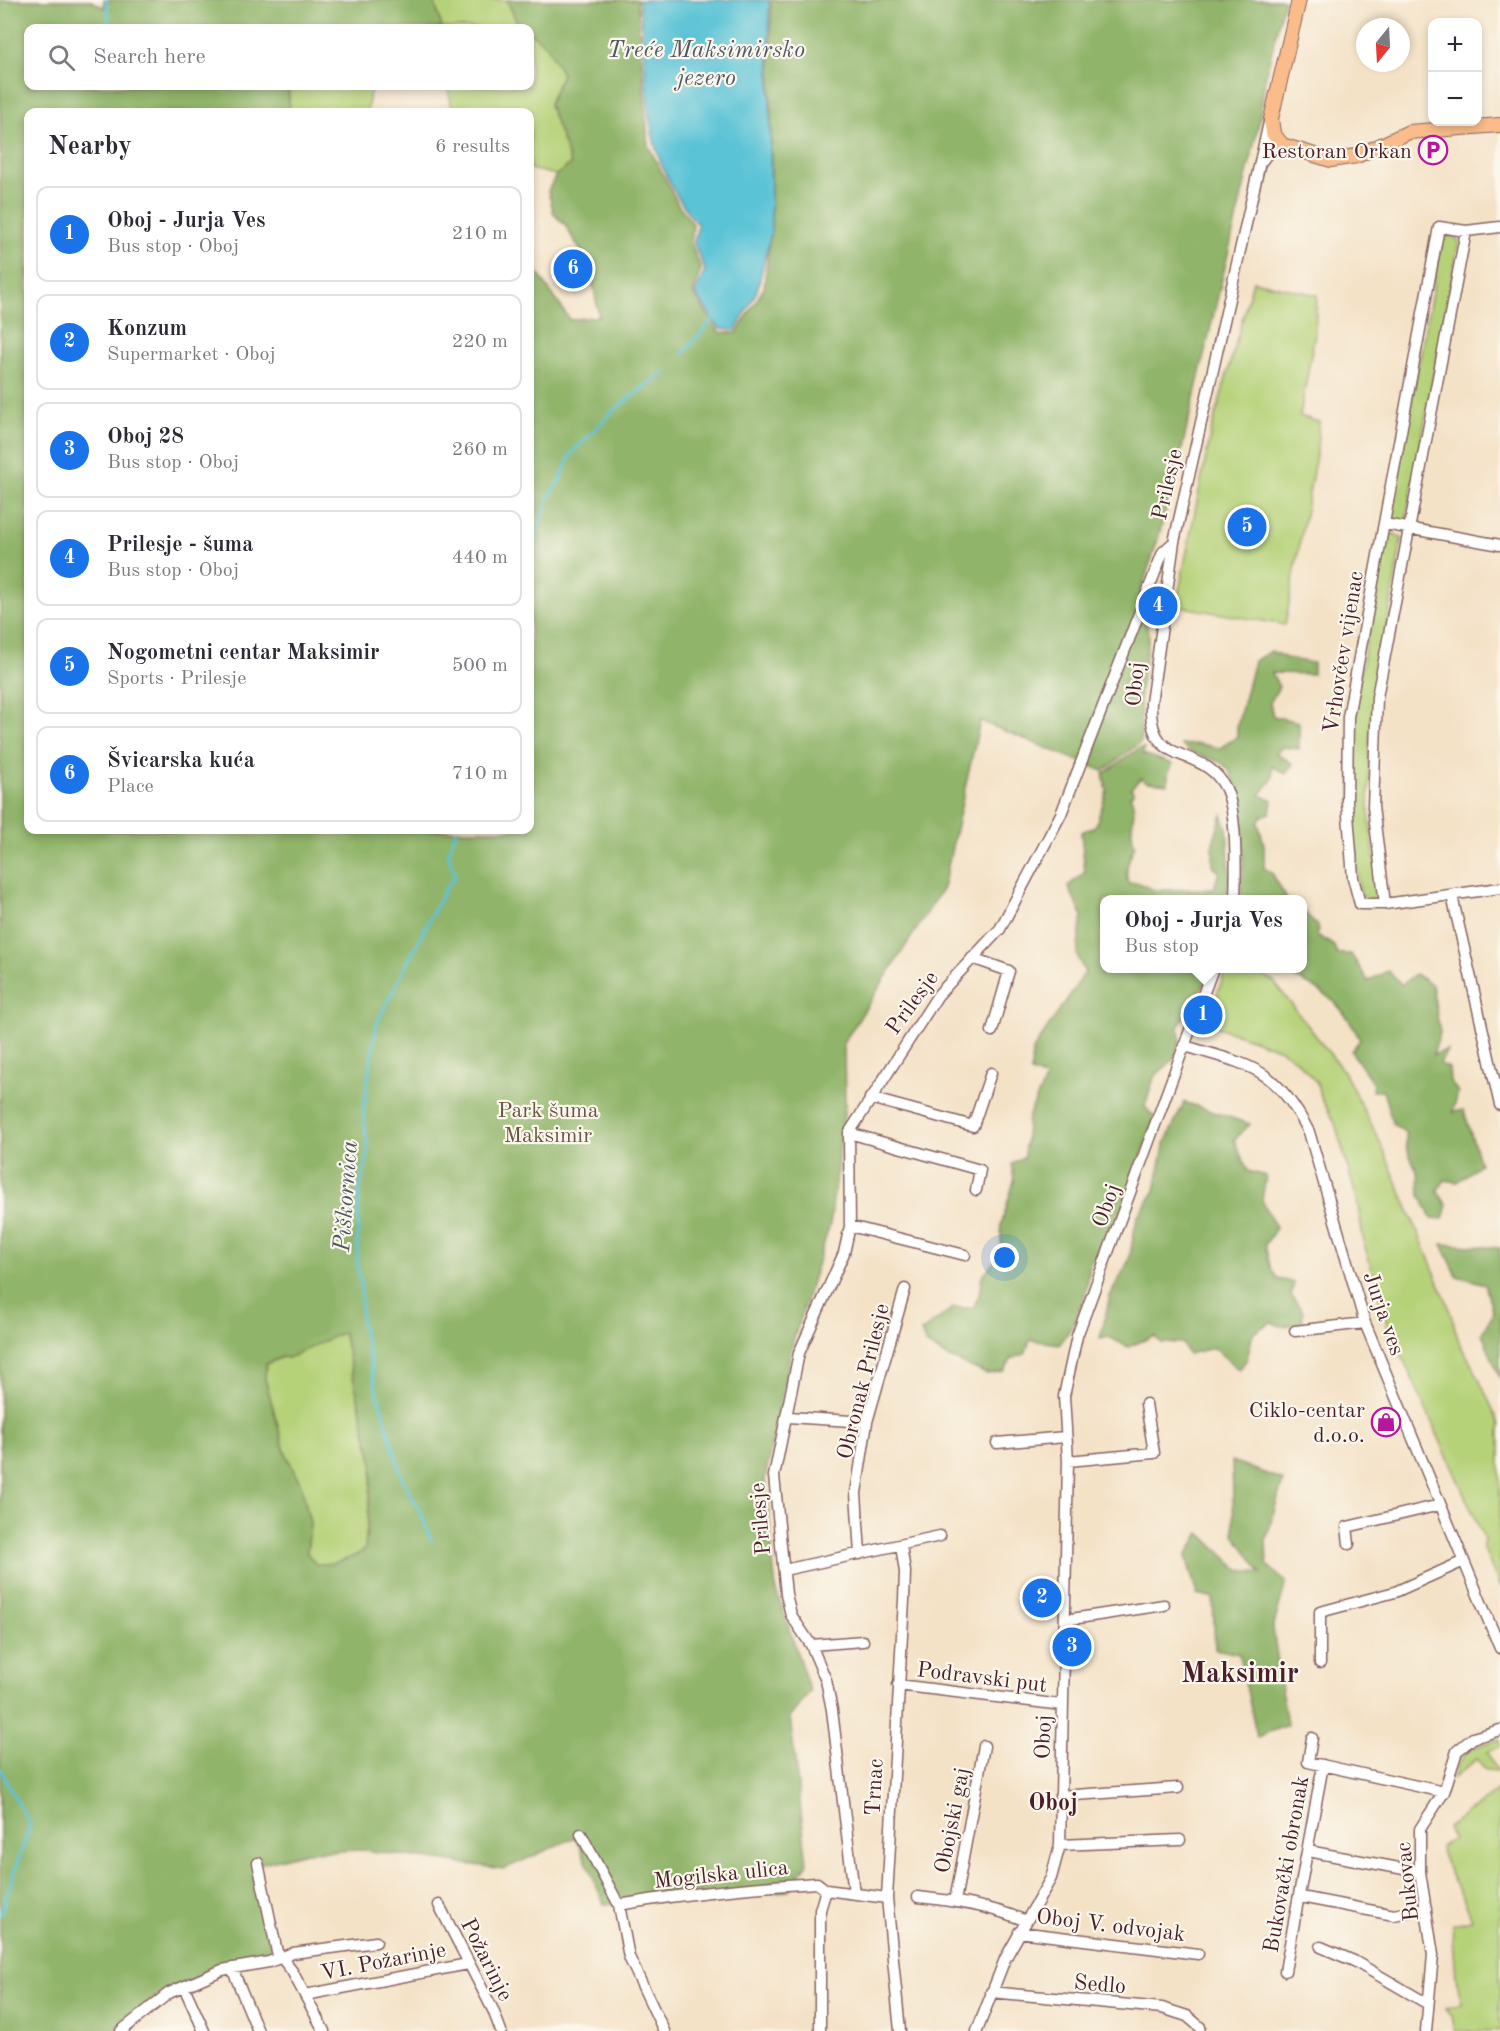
<!DOCTYPE html>
<meta charset="utf-8">
<style>
body{margin:0;font-family:"Old Standard TT",serif;background:#f7f7f7;color:#2b2b33}
.controls{position:absolute;right:18px;top:18px;display:grid;overflow:hidden;border-radius:12px;box-shadow:0 3px 9px #0003}
.controls button{width:54px;height:54px;display:grid;place-items:center;padding:0;border:0;border-bottom:2px solid #e1e1e2;background:#fff;color:#2b2b33;font:30px sans-serif}
.compass{position:absolute;left:1356px;top:18px;width:54px;height:54px;border-radius:50%;background:#fff;box-shadow:0 3px 9px #0003;rotate:198deg}
.you{position:absolute;left:1005px;top:1258px;width:21px;height:21px;margin:-15px;border:4px solid #fff;border-radius:50%;background:#1a73e8;box-shadow:0 0 0 9px #1a73e833}
.badge{display:grid;place-items:center;width:39px;height:39px;border-radius:50%;background:#1a73e8;color:#fff;font-size:20px;font-weight:700}
.pin{position:absolute;translate:-50% -50%;border:3px solid #fff;box-shadow:0 2px 6px #0006}
.popup{position:absolute;left:1100px;top:895px;width:207px;height:78px;box-sizing:border-box;display:grid;place-content:center;border-radius:12px;background:#fff;filter:drop-shadow(0 2px 4px #0005);font-size:20px;white-space:nowrap;color:#7c7c81}
.popup b{font-size:22px;color:#2b2b33}
.popup::after{content:'';position:absolute;left:50%;top:100%;margin-left:-12px;border:12px solid transparent;border-top-color:#fff}
.list{margin:0;padding:0;list-style:none}
h2{display:flex;justify-content:space-between;align-items:center;height:78px;margin:0;padding:0 24px;font-size:26px}
h2 small{font-size:20px;font-weight:400;color:#7c7c81}
.list li{display:grid;grid-template-columns:39px 1fr auto;gap:18px;align-items:center;box-sizing:border-box;height:96px;margin:0 12px 12px;padding:0 12px;border:2px solid #e1e1e2;border-radius:12px}
.list b{display:block;font-size:22px;white-space:nowrap}
.list p{margin:0;font-size:20px;white-space:nowrap;color:#7c7c81}
.list em{font-size:20px;font-style:normal;color:#7c7c81}
.icon{flex:none;width:33px;height:33px;fill:none;stroke:currentColor;stroke-width:2;stroke-linecap:round;stroke-linejoin:round}
.map{position:relative;flex:none;width:1500px;height:2031px;overflow:hidden}
.search{position:absolute;background:#fff;box-shadow:0 3px 9px #0003;left:24px;top:24px;width:510px;height:66px;display:flex;align-items:center;gap:15px;box-sizing:border-box;padding:0 21px;border-radius:12px;color:#7c7c81;font-size:22px}
.panel{position:absolute;background:#fff;box-shadow:0 3px 9px #0003;left:24px;top:108px;width:510px;height:726px;border-radius:12px}
.map>svg:first-child{display:block}
</style>
<div class="map">
<svg width="1500" height="2031" viewBox="0 0 1500 2031">
<rect width="100%" height="100%" fill="#fbf7ec"/>
<filter id="ink" filterUnits="userSpaceOnUse"><feTurbulence type="fractalNoise" baseFrequency=".0167" numOctaves="2"/><feDisplacementMap in="SourceGraphic" scale="12" xChannelSelector="R" yChannelSelector="G"/><feConvolveMatrix kernelMatrix="1 2 1 2 8 2 1 2 1" color-interpolation-filters="sRGB"/></filter>
<filter id="wash" filterUnits="userSpaceOnUse"><feTurbulence type="fractalNoise" baseFrequency=".008" numOctaves="4" result="noise"/><feDisplacementMap in="SourceGraphic" scale="24" xChannelSelector="R" yChannelSelector="G"/><feGaussianBlur stdDeviation="1.35" result="paint"/><feColorMatrix in="noise" values="0 0 0 0 0 0 0 0 0 0 0 0 0 0 0 0 0 1.4 0 .05"/><feComposite in="paint" operator="in"/></filter>
<g filter="url(#wash)">
<rect width="100%" height="100%" fill="#f4e2c7"/>
<!-- green -->
<path fill="#b6d279" stroke="#807852" stroke-width="1.5" d="M 434,0 L 507,0 L 517,22 L 526,28 L 442,28 Z
M 530,32 L 547,46 L 562,74 L 549,104 L 571,164 L 556,175 L 530,169 L 530,112 L 453,112 L 448,89 L 454,86 L 530,86 Z
M 288,86 L 371,86 L 367,112 L 290,112 Z
M 1447,236 L 1454,236 L 1459,241 L 1406,520 L 1396,522 L 1390,516 L 1441,245 Z
M 1253,281 L 1317,295 L 1315,333 L 1300,416 L 1319,422 L 1317,449 L 1285,625 L 1176,606 L 1211,432 Z
M 1392,533 L 1402,538 L 1371,720 L 1369,749 L 1369,812 L 1378,892 L 1375,897 L 1367,900 L 1360,893 L 1351,815 L 1352,721 L 1386,536 Z
M 1226,969 L 1252,969 L 1274,982 L 1344,1072 L 1381,1144 L 1447,1302 L 1460,1345 L 1472,1364 L 1500,1425 L 1500,1588 L 1483,1547 L 1484,1538 L 1397,1345 L 1392,1342 L 1364,1243 L 1357,1200 L 1335,1123 L 1320,1096 L 1317,1083 L 1298,1062 L 1281,1050 L 1207,1023 Z
M 343,1332 L 373,1464 L 365,1549 C 355,1559 330,1565 316,1565 L 307,1553 L 310,1524 L 301,1485 L 285,1452 L 265,1379 L 265,1365 L 282,1357 L 288,1358 Z
M 1500,1739 L 1500,1746 L 1487,1752 L 1497,1771 L 1486,1770 L 1477,1759 L 1453,1778 C 1459,1751 1475,1745 1500,1739 Z
M 1497,1791 L 1500,1799 L 1500,2031 L 1455,2031 L 1452,2016 L 1446,2008 L 1462,2004 L 1456,1978 L 1452,1924 L 1472,1920 C 1463,1893 1446,1873 1440,1846 L 1453,1840 L 1447,1828 Z"/>
<!-- forest -->
<path fill="#90b469" stroke="#6d6a4a" stroke-width="1.5" fill-rule="evenodd" d="M 0,0 L 90,0 L 104,8 L 104,0 L 434,0 L 442,28 L 28,28 L 28,86 L 288,86 L 290,112 L 28,112 L 28,830 L 530,830 L 530,262 L 570,320 L 599,316 L 590,266 L 565,225 L 554,214 L 548,191 L 556,175 L 571,164 L 549,104 L 562,74 L 547,46 L 530,32 L 530,28 L 517,22 L 507,0 L 637,0 L 648,145 L 679,206 L 693,224 L 691,243 L 701,269 L 693,293 L 719,332 L 737,333 L 764,288 L 771,224 L 771,0 L 1284,0 L 1265,80 L 1259,123 L 1180,457 L 1158,539 L 1140,594 L 1149,636 L 1140,690 L 1141,742 L 1103,771 L 980,721 L 943,888 L 844,1042 L 845,1106 L 830,1224 L 792,1345 L 765,1479 L 776,1590 L 810,1691 L 790,1717 L 807,1864 L 788,1891 L 604,1904 L 576,1837 L 504,1869 L 363,1850 L 306,1852 L 255,1865 L 272,1953 L 269,1958 L 232,1963 L 163,1992 L 115,2031 L 0,2031 ZM 343,1332 L 373,1464 L 365,1549 C 354,1559 330,1565 316,1564 L 307,1553 L 310,1523 L 301,1485 L 285,1452 L 265,1379 L 266,1364 L 282,1357 L 288,1358 Z
M 1271,651 L 1286,658 L 1313,663 L 1313,674 L 1272,673 L 1279,687 L 1270,703 L 1273,716 L 1299,722 L 1299,749 L 1283,747 L 1276,753 L 1293,764 L 1286,774 L 1272,766 L 1273,778 L 1260,795 L 1272,800 L 1270,813 L 1262,816 L 1258,823 L 1264,844 L 1264,868 L 1272,873 L 1287,899 L 1243,899 C 1238,888 1243,875 1243,862 C 1243,839 1243,777 1223,764 C 1210,755 1199,760 1181,745 L 1200,744 L 1220,748 L 1237,737 L 1237,726 L 1254,661 Z
M 1144,748 L 1143,754 L 1173,764 L 1168,774 L 1168,784 L 1147,782 L 1141,778 L 1131,788 L 1134,793 L 1130,796 C 1140,811 1126,829 1135,845 C 1129,859 1124,869 1128,883 L 1139,883 L 1154,890 L 1214,889 L 1219,872 L 1213,865 L 1213,842 L 1222,815 L 1227,828 L 1230,879 L 1226,899 L 1104,900 L 1104,968 L 1206,969 L 1207,980 L 1179,1025 L 1180,1041 L 1174,1059 L 1154,1077 L 1145,1107 L 1155,1118 L 1109,1246 L 1090,1263 C 1087,1298 1080,1316 1060,1344 L 1030,1340 L 1025,1354 L 1011,1359 L 1004,1371 L 987,1374 L 945,1356 L 926,1344 L 921,1332 L 953,1308 L 973,1308 L 979,1295 L 982,1276 L 1001,1254 L 1001,1225 L 1014,1181 L 1012,1164 L 1024,1156 L 1028,1117 L 1046,1078 L 1031,1072 L 1032,1051 L 1085,973 L 1077,955 L 1082,915 L 1068,886 L 1085,872 L 1081,832 L 1095,827 L 1107,791 L 1103,774 L 1138,749 Z
M 1302,910 L 1318,926 L 1317,935 L 1334,946 L 1337,954 L 1351,954 L 1368,981 L 1388,971 L 1402,985 L 1415,974 L 1432,985 L 1440,1033 L 1433,1055 L 1447,1050 L 1440,1064 L 1449,1068 L 1450,1081 L 1458,1092 L 1453,1112 L 1464,1110 L 1480,1164 L 1457,1182 L 1445,1180 L 1437,1191 L 1447,1205 L 1443,1219 L 1431,1218 L 1420,1195 L 1419,1176 L 1406,1147 L 1406,1133 L 1393,1124 L 1383,1091 L 1372,1091 L 1373,1083 L 1351,1051 L 1360,1040 C 1344,1007 1330,994 1296,978 L 1295,969 L 1302,968 Z
M 1184,1102 L 1250,1124 L 1234,1140 L 1248,1171 L 1266,1176 L 1262,1200 L 1276,1228 L 1265,1245 L 1271,1270 L 1278,1279 L 1294,1282 L 1291,1295 L 1303,1312 L 1302,1324 L 1281,1326 L 1271,1322 L 1253,1333 L 1247,1359 L 1239,1370 L 1214,1348 L 1188,1354 L 1182,1343 L 1161,1343 L 1154,1336 L 1128,1347 L 1109,1337 L 1100,1339 L 1110,1296 L 1129,1260 L 1137,1217 L 1155,1191 L 1164,1146 Z
M 1442,1244 L 1500,1248 L 1500,1378 L 1482,1333 L 1493,1313 L 1485,1284 L 1457,1276 Z
M 1232,1461 L 1283,1480 L 1266,1540 L 1267,1565 L 1286,1582 L 1273,1628 L 1287,1725 L 1257,1737 L 1239,1654 L 1215,1649 L 1213,1598 L 1197,1595 L 1186,1556 L 1200,1533 L 1239,1570 L 1261,1573 L 1234,1534 Z"/>
<!-- water -->
<path fill="#5ac3d6" stroke="#527180" stroke-width="1.5" d="M 639,0 L 769,0 L 771,233 L 757,291 L 736,330 L 720,329 L 695,293 L 705,270 L 694,243 L 698,225 C 635,148 651,90 639,0 Z"/>
<g fill="none" stroke-linecap="round" stroke-linejoin="round">
<!-- stream -->
<path stroke="#5ac3d6" stroke-width="3" d="M 106,0 L 110,28
M 683,354 L 713,319
M 530,552 L 548,498 L 560,480 L 571,454 L 615,409 L 667,370
M 431,1540 L 419,1509 L 403,1480 L 377,1392 L 361,1321 L 361,1287 L 357,1263 L 359,1192 L 368,1155 L 363,1109 L 377,1022 L 445,889 L 454,878 L 455,872 C 445,856 449,846 457,830
M 0,1769 L 30,1825 L 0,1915"/>
</g>
</g>
<g filter="url(#ink)">
<g fill="none" stroke-linecap="round" stroke-linejoin="round">
<!-- minor casing -->
<g stroke="#866362" stroke-width="13">
<path id="minor" d="M 1261,162 L 1271,149 L 1287,147
M 1500,227 L 1466,231 L 1439,227 L 1348,717 L 1347,802 L 1353,878 L 1360,904 L 1385,904 L 1500,888
M 1385,524 L 1500,545
M 1452,896 L 1500,1105
M 1235,900 C 1236,872 1237,813 1226,789 C 1203,742 1148,771 1151,703 L 1174,542 L 1270,118
M 1385,904 L 1373,807 L 1377,697 L 1466,231
M 972,958 L 1009,971 L 992,1031
M 1185,1046 C 1251,1066 1275,1066 1309,1132 L 1365,1323 L 1500,1648
M 870,1098 L 973,1126 L 991,1073
M 849,1133 L 980,1170 L 976,1190
M 850,1226 L 965,1255
M 1295,1331 L 1365,1323
M 788,1417 L 867,1422
M 997,1443 L 1065,1437
M 1068,1461 L 1154,1453 L 1146,1404
M 1349,1544 L 1347,1527 L 1440,1505
M 860,1554 L 856,1493 L 867,1422 L 905,1289
M 784,1570 L 940,1536
M 1065,1620 L 1164,1605
M 811,1645 L 863,1641
M 1320,1663 L 1320,1612 L 1395,1592 L 1464,1561
M 898,1685 L 1062,1705
M 1312,1738 L 1308,1762 L 1444,1792
M 1060,1796 L 1178,1788
M 581,1834 L 619,1905 L 629,1957 L 664,2031
M 1060,1845 L 1180,1840
M 1308,1851 L 1420,1872
M 258,1863 L 277,1952 L 292,1971 L 324,2031
M 826,1890 L 887,1898
M 854,1893 L 832,1710 L 826,1680 L 811,1645 L 791,1615 L 786,1594 L 774,1476 L 799,1353 L 844,1253 L 850,1226 L 849,1133 L 938,995 L 1000,929 L 1061,814 L 1163,552 L 1174,542
M 918,1897 C 955,1901 991,1906 1026,1921
M 1301,1897 L 1394,1915 L 1426,1908
M 955,1901 L 984,1746
M 439,1905 L 493,2010 L 501,2031
M 619,1905 C 685,1893 750,1887 817,1883 L 826,1890
M 1019,1932 L 1198,1954
M 1321,1947 L 1354,1961 L 1428,2004
M 232,1968 L 258,2031
M 1285,1971 L 1323,1765
M 184,1987 L 204,2031
M 991,1992 L 1162,2008 L 1187,2016 L 1200,2027
M 305,1995 L 468,1964
M 121,2031 L 169,1993 L 222,1970 L 269,1962 L 293,1953 L 376,1942
M 820,2031 L 820,1910 L 826,1890
M 900,2031 L 887,1898 L 904,1600 L 905,1572 L 901,1545
M 977,2031 L 1005,1959 L 1051,1878 L 1060,1845 L 1068,1461 L 1064,1396 L 1077,1336 L 1213,968
M 1426,2031 L 1433,1955 L 1420,1872 L 1420,1829 L 1444,1792 L 1457,1751 L 1473,1738 L 1500,1730"/>
</g>
<!-- major casing -->
<g stroke="#866362" stroke-width="16">
<path id="major" d="M 1299,0 L 1271,119 L 1273,133 L 1282,145 L 1331,160 L 1357,156 L 1409,132 L 1500,125"/>
</g>
<!-- minor -->
<use href="#minor" stroke="#fff" stroke-width="10"/>
<!-- major -->
<use href="#major" stroke="#f9bc8a" stroke-width="14"/>
</g>
</g>
<!-- icons -->
<defs>
<g id="parking-ring" transform="scale(1.5)"><circle r="9.5" fill="#fbf7ec" stroke="#b5179e" stroke-width="1.5"/><path d="M-3.5-5.5H1a3.5 3.5 0 0 1 0 7H-1V5.5H-3.5ZM-1-3.4V-.6H.8a1.4 1.4 0 0 0 0-2.8Z" fill="#b5179e"/></g>
<g id="shop-ring" transform="scale(1.5)"><circle r="9.5" fill="#fbf7ec" stroke="#b5179e" stroke-width="1.5"/><path d="M-5-2.5h2.3a2.7 3.5 0 0 1 5.4 0H5L5.5 6h-11ZM-1.5-2.5h3a1.5 2.3 0 0 0-3 0Z" fill="#b5179e"/></g>
</defs>
<g fill-rule="evenodd">
<use href="#parking-ring" x="1433" y="150"/>
<use href="#shop-ring" x="1386" y="1422"/>
</g>
<g text-anchor="middle" stroke-width="4.5" stroke-linejoin="round" paint-order="stroke">
<!-- poi labels -->
<g font-size="22" fill="#4a1f2b" stroke="#fbf7ec" text-anchor="end">
<text x="1412" y="158">Restoran Orkan</text>
<text x="1365" y="1417">Ciklo-centar<tspan x="1365" dy="25">d.o.o.</tspan></text>
</g>
<!-- street labels -->
<g font-size="22" fill="#4a1f2b" stroke="#fbf7ec">
<text transform="translate(1166 484) rotate(-77)" y="8">Prilesje</text>
<text transform="translate(1342 652) rotate(-81)" y="8">Vrhovčev vijenac</text>
<text transform="translate(1134 684) rotate(-85)" y="8">Oboj</text>
<text transform="translate(911 1002) rotate(-54)" y="8">Prilesje</text>
<text transform="translate(1105 1205) rotate(-70)" y="8">Oboj</text>
<text transform="translate(1385 1313) rotate(71)" y="8">Jurja ves</text>
<text transform="translate(862 1381) rotate(-76)" y="8">Obronak Prilesje</text>
<text transform="translate(759 1519) rotate(-95)" y="8">Prilesje</text>
<text transform="translate(982 1676) rotate(7)" y="8">Podravski put</text>
<text transform="translate(1042 1737) rotate(-88)" y="8">Oboj</text>
<text transform="translate(873 1787) rotate(-87)" y="8">Trnac</text>
<text transform="translate(951 1820) rotate(-79)" y="8">Obojski gaj</text>
<text transform="translate(1285 1864) rotate(-80)" y="8">Bukovački obronak</text>
<text transform="translate(721 1873) rotate(-6)" y="8">Mogilska ulica</text>
<text transform="translate(1406 1882) rotate(-96)" y="8">Bukovac</text>
<text transform="translate(1111 1924) rotate(7)" y="8">Oboj V. odvojak</text>
<text transform="translate(488 1959) rotate(63)" y="8">Požarinje</text>
<text transform="translate(383 1960) rotate(-11)" y="8">VI. Požarinje</text>
<text transform="translate(1100 1983) rotate(5)" y="8">Sedlo</text>
</g>
<!-- park labels -->
<g font-size="22" fill="#6a5542" stroke="#fbf7ec">
<text x="548" y="1117">Park šuma<tspan x="548" dy="25">Maksimir</tspan></text>
</g>
<!-- water labels -->
<g font-size="24" font-style="italic" fill="#505867" stroke="#fbf7ec">
<text x="706" y="57">Treće Maksimirsko<tspan x="706" dy="28">jezero</tspan></text>
<text transform="translate(345 1196) rotate(-86)" y="8">Piškornica</text>
</g>
<!-- neighbourhood labels -->
<g font-size="24" font-weight="bold" fill="#4a1f2b" stroke="#fbf7ec">
<text x="1053" y="1810">Oboj</text>
</g>
<!-- district labels -->
<g font-size="28" font-weight="bold" fill="#4a1f2b" stroke="#fbf7ec">
<text x="1240" y="1682">Maksimir</text>
</g>
</g>
</svg>
<div class="controls">
<button>+</button>
<button>−</button>
</div>
<svg class="compass" viewBox="-18 -18 36 36"><path d="M0-13l5 13h-10z" fill="#e53935"/><path d="M0 13l5-13h-10z" fill="#7c7c81"/></svg>
<div class="you"></div>
<div class="pin badge" style="left:1203px;top:1015px">1</div>
<div class="popup"><b>Oboj - Jurja Ves</b>Bus stop</div>
<div class="pin badge" style="left:1042px;top:1598px">2</div>
<div class="pin badge" style="left:1072px;top:1647px">3</div>
<div class="pin badge" style="left:1158px;top:606px">4</div>
<div class="pin badge" style="left:1247px;top:527px">5</div>
<div class="pin badge" style="left:573px;top:269px">6</div>
<div class="search"><svg class="icon" aria-label="search" viewBox="0 0 24 24"><circle cx="10" cy="10" r="6"/><path d="M15 15l6 6"/></svg>Search here</div>
<section class="panel">
<h2>Nearby<small>6 results</small></h2>
<ul class="list">
<li><span class="badge">1</span><div><b>Oboj - Jurja Ves</b><p>Bus stop · Oboj</p></div><em>210 m</em></li>
<li><span class="badge">2</span><div><b>Konzum</b><p>Supermarket · Oboj</p></div><em>220 m</em></li>
<li><span class="badge">3</span><div><b>Oboj 28</b><p>Bus stop · Oboj</p></div><em>260 m</em></li>
<li><span class="badge">4</span><div><b>Prilesje - šuma</b><p>Bus stop · Oboj</p></div><em>440 m</em></li>
<li><span class="badge">5</span><div><b>Nogometni centar Maksimir</b><p>Sports · Prilesje</p></div><em>500 m</em></li>
<li><span class="badge">6</span><div><b>Švicarska kuća</b><p>Place</p></div><em>710 m</em></li>
</ul>
</section>
</div>
